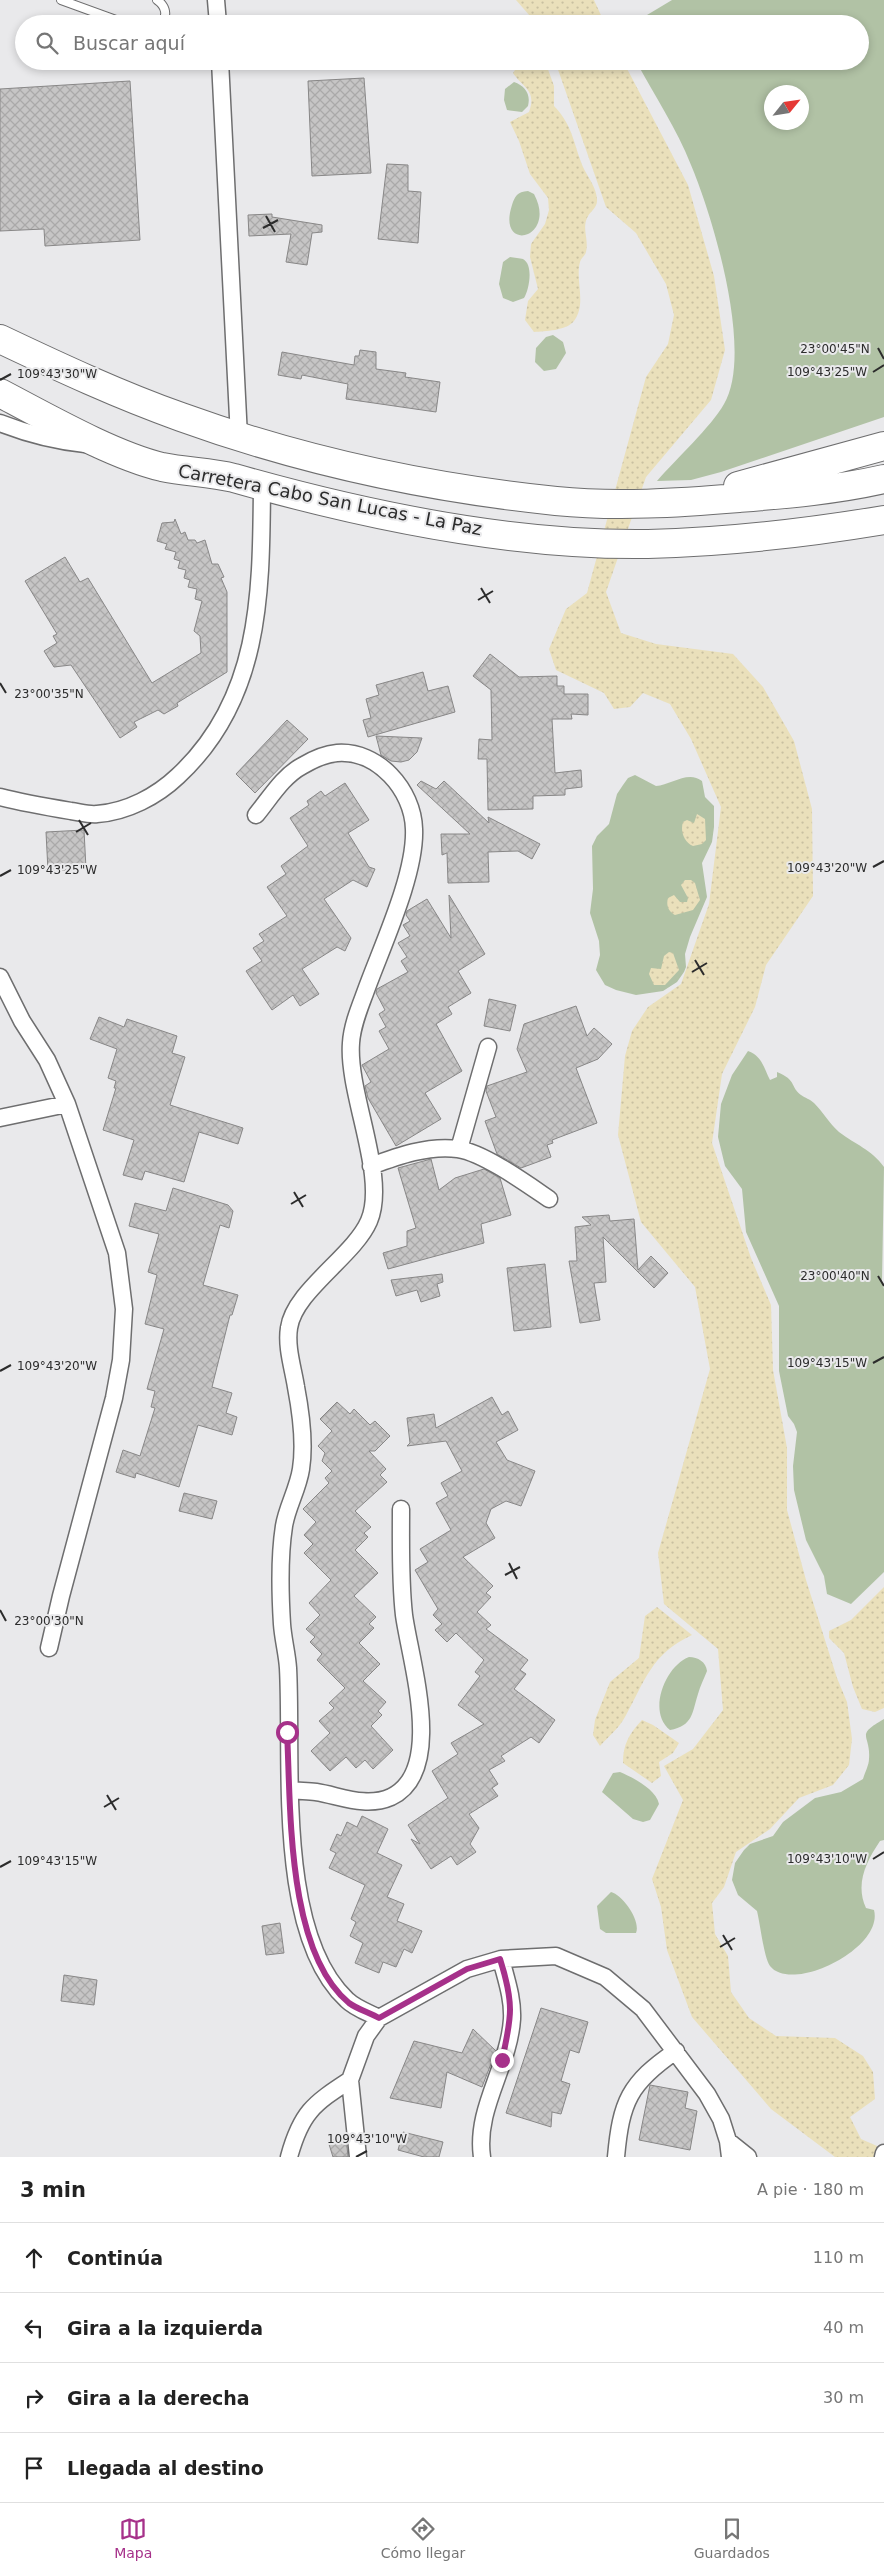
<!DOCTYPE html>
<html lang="es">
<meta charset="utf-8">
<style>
body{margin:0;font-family:"DejaVu Sans",sans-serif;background:#f2f2f2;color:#222}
.compass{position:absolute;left:764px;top:85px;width:45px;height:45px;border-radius:50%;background:#fff;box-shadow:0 2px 8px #0003;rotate:60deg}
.stop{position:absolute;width:15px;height:15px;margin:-11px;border:4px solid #a6318a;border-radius:50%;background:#fff}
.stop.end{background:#a6318a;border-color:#fff;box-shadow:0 1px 5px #0008}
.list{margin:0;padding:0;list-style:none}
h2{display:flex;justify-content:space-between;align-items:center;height:65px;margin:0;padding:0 20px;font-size:21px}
h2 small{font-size:16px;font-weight:400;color:#767676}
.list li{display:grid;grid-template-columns:32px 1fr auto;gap:15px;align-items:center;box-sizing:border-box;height:70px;padding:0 20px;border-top:1px solid #e0e0e0}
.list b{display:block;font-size:19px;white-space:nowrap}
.list em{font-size:16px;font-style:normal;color:#767676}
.icon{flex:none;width:28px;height:28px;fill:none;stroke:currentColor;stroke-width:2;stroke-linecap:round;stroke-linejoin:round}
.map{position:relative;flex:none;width:884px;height:2157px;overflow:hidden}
.search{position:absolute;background:#fff;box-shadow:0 2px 8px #0003;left:15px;right:15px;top:15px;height:55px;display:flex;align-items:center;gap:12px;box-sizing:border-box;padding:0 18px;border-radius:28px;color:#767676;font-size:19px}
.sheet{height:345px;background:#fff}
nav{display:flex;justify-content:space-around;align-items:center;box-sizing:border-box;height:70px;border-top:1px solid #e0e0e0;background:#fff;font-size:14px;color:#767676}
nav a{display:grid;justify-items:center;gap:2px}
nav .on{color:#a6318a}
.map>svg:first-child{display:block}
</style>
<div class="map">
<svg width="884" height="2157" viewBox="0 0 884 2157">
<defs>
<pattern id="sand-dots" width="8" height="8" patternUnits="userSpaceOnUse" patternTransform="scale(1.25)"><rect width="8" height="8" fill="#eae0bb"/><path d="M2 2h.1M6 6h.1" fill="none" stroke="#c9c0a1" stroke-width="1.8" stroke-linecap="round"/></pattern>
<pattern id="building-cross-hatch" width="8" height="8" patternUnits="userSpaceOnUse" patternTransform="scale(1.25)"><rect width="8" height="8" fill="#c6c5c5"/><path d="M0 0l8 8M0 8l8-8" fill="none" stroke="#aaa9a9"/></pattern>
</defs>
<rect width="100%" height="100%" fill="#e9e9eb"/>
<!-- green -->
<path fill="#b1c2a5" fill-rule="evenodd" d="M 672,0 L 884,0 L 884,417 L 721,472 L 691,480 L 657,481 C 676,459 711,427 724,404 C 754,353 713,217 691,165 C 677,129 654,95 636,61 L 860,61 L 860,24 L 632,24 ZM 772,92 L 802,92 L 802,122 L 772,122 Z
M 514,82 C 525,86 531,94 528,106 L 522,112 L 507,110 L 504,100 L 505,89 Z
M 528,191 L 534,194 C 558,239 496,254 512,205 C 515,196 517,192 528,191 Z
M 510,257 C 514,258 520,258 523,259 C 534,265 529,290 524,298 L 513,302 L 503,298 L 499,284 L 503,262 Z
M 553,335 L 563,342 L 566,353 L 556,369 L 544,371 L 535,362 L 536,348 L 546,337 Z
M 635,775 L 656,786 C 671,785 688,770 702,781 L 705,797 L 714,806 L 714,827 L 712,842 L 702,863 L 707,897 L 690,937 L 685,954 L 686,967 L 684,972 L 677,982 L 663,991 L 636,995 L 616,990 L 605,985 L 596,970 L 600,955 L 599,941 L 590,913 L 593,889 L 592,846 L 597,836 L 609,824 L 617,794 L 623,785 L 628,778 Z
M 748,1051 C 762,1056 764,1068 770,1080 L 777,1077 L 777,1072 C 797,1080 790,1087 801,1095 C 805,1098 810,1099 814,1103 C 823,1112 829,1123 839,1132 C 856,1145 871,1149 884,1167 L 882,1282 L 884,1289 L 884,1572 L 851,1604 L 827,1594 L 824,1576 L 806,1540 L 794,1490 L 793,1466 L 797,1432 L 794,1424 L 788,1416 L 779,1371 L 779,1306 L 746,1232 L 742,1189 L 725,1166 L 718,1137 L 721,1104 L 732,1075 Z
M 689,1657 C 698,1657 706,1662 707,1671 C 704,1679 700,1686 698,1694 C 692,1713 693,1726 670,1730 C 647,1712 665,1666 689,1657 Z
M 884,1719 L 884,1840 L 880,1841 C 866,1862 855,1884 866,1908 L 874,1910 C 884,1948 792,1994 770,1966 C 764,1958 760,1923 757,1911 L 738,1895 L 732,1880 L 735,1863 L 744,1850 L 750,1844 L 773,1836 L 783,1822 L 815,1798 L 841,1792 L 863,1779 C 865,1772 869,1765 869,1759 C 871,1734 854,1736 884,1719 Z
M 620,1772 C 632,1777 656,1789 659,1804 L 650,1820 L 643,1822 L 633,1819 L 602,1792 L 613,1773 Z
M 611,1892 C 623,1895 641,1921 636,1933 L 606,1933 L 600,1929 L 597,1906 Z"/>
<!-- sand -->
<path fill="url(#sand-dots)" d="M 516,0 L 594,0 L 605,24 L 537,24 Z
M 521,61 L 545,61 L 554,86 L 554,106 C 575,128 573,146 585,171 C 590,180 596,188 597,199 C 598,208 590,211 587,218 C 582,229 589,240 586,252 C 585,256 581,258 580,262 C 575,281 587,304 574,321 C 566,331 545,331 534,332 L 525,320 L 528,301 L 538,289 L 530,257 L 531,244 L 545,224 L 549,210 L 548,198 L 530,174 L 519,141 L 510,122 L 529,112 C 537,90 523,88 513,73 Z
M 555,61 L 623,61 L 688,185 L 714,276 L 725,350 L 711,400 L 646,477 L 606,592 L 621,633 L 656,644 L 733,654 L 763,687 L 794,741 L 812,809 L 813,896 L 766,965 L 755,1007 L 722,1074 L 712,1143 L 751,1258 L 771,1305 L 773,1370 L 787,1448 L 787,1510 L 806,1580 L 837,1678 L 847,1702 L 852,1739 L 849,1765 L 833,1785 L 799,1798 L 770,1829 L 736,1852 L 724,1887 L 712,1903 L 715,1934 L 728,1956 L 731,1992 L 749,2018 L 776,2036 L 835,2038 L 863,2056 L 873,2072 L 875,2099 L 850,2117 L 861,2139 L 884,2149 L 884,2157 L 835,2157 L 771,2109 L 692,2017 L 667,1950 L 661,1907 L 652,1879 L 683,1800 L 664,1766 L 693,1749 L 723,1710 L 718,1649 L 664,1604 L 658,1553 L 710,1369 L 695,1287 L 641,1222 L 618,1135 L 625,1056 L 632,1031 L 648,1007 L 681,984 L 709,904 L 721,807 L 691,739 L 670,704 L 643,693 L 630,707 L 614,709 L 604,693 L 556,670 L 549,649 L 566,609 L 587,593 L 646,377 L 668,344 L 674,315 L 666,284 L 636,233 L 606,207 Z
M 697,814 L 705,819 L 706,840 L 702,844 L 693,846 C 684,842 680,831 683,822 L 687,820 L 694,823 Z
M 685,880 L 691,880 L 695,883 L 700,900 L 693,910 L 675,915 C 668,911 666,905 668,898 L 674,895 L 680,902 L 687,902 L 688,898 L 681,885 Z
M 669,952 L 673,953 L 679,970 L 665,985 L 654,985 L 649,974 L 651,968 L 661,969 L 664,956 Z
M 884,1587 L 884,1708 L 875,1712 L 862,1709 L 853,1687 L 844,1653 L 829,1638 L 829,1631 L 851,1620 Z
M 657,1607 L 692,1635 C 651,1654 645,1681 625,1717 C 619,1728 608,1737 600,1746 L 593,1735 L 595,1720 L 610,1682 L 639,1658 L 645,1616 Z
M 642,1720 L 653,1725 L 679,1743 L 673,1753 L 659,1762 L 661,1776 L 652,1783 L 623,1763 C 623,1744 629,1734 642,1720 Z"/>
<!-- building -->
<path fill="url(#building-cross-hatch)" stroke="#888787" d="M 364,78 L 371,173 L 312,176 L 308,81 Z
M 130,81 L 140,240 L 45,246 L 44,229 L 0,231 L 0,89 Z
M 387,164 L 408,165 L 408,191 L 421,192 L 418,243 L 378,239 Z
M 272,214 L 272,217 L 322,225 L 322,232 L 312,233 L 307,265 L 286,262 L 291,234 L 249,236 L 248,215 Z
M 360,350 L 376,352 L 376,369 L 406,373 L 405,377 L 440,382 L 436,412 L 346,399 L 348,384 L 302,375 L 301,379 L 278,375 L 282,352 L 354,365 L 355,356 L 359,356 Z
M 175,519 L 181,534 L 185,532 L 188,540 L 195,540 L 197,543 L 205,540 L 212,564 L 218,564 L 224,577 L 221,578 L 227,592 L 227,672 L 177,703 L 178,706 L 164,714 L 158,710 L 134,722 L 137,727 L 120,738 L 71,665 L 54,667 L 44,651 L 57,643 L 53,636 L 57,634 L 25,581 L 65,557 L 80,582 L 88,578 L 152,683 L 201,653 L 200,636 L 194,631 L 202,601 L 195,599 L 197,589 L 188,587 L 190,580 L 184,578 L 186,570 L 178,568 L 180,561 L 174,559 L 176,552 L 165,549 L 167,544 L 157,541 L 162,523 L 174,522 Z
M 490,654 L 519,677 L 557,676 L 557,686 L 564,686 L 564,694 L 588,694 L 588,715 L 571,714 L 572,719 L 552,719 L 555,773 L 581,770 L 582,787 L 565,789 L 565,795 L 533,796 L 533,809 L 488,810 L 487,759 L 478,759 L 479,739 L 492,740 L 491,690 L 473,676 Z
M 423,672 L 428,691 L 448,686 L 455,712 L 368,737 L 363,720 L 371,718 L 366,699 L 379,695 L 376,685 Z
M 287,720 L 308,739 L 255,793 L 236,774 Z
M 376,736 L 422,738 L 417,752 L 409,760 L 401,762 L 391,761 L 381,755 Z
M 421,781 L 436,789 L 444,781 L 489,823 L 488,817 L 540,844 L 532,859 L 518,851 L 488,852 L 489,882 L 448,883 L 447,853 L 442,855 L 441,834 L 470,834 L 417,785 Z
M 345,783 L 369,820 L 348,833 L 369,867 L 375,869 L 367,887 L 353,880 L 324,899 L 351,938 L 345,951 L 337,947 L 302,969 L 319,994 L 300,1006 L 293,995 L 272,1010 L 246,971 L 262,961 L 253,948 L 264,941 L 259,934 L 287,916 L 267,887 L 286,874 L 281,866 L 308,846 L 290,818 L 309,805 L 307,801 L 321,791 L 325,796 Z
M 84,830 L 86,869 L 48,871 L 46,832 Z
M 449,895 L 485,954 L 458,971 L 471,993 L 448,1007 L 452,1014 L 436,1024 L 462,1071 L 425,1093 L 441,1119 L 396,1146 L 368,1098 L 365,1086 L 371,1082 L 362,1065 L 389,1049 L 379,1031 L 386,1027 L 379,1014 L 385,1010 L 376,993 L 377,989 L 408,972 L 401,961 L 407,957 L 398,943 L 410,936 L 403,925 L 410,921 L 406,915 L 407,911 L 427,899 L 451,938 Z
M 489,999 L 516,1005 L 510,1031 L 484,1026 Z
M 576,1006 L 587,1036 L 594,1028 L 612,1044 L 598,1059 L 576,1068 L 597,1123 L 552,1140 L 553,1143 L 547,1145 L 551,1157 L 521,1168 L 497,1154 L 485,1121 L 496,1117 L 486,1091 L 487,1086 L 527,1072 L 517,1049 L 524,1024 Z
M 99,1017 L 124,1027 L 127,1019 L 177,1036 L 172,1053 L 185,1057 L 170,1105 L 243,1128 L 238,1144 L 199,1132 L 184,1182 L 145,1171 L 142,1180 L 123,1175 L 134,1140 L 103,1130 L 116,1088 L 114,1088 L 116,1081 L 108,1078 L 117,1049 L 90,1039 Z
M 431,1159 L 439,1190 L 455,1178 L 484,1169 L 500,1178 L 511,1215 L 481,1224 L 484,1243 L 388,1269 L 383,1253 L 407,1246 L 407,1231 L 416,1228 L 398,1168 Z
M 173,1188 L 228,1205 L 233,1211 L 229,1228 L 220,1225 L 203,1285 L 238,1295 L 232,1315 L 230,1315 L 212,1387 L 232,1393 L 226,1413 L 237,1417 L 232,1435 L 198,1425 L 179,1487 L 136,1473 L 135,1478 L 116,1472 L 123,1450 L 140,1456 L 155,1408 L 151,1407 L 155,1391 L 147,1389 L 164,1329 L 145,1324 L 157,1275 L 148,1272 L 159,1234 L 129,1226 L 135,1203 L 166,1211 Z
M 609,1215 L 610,1221 L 634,1219 L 638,1270 L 651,1256 L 668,1273 L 654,1288 L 603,1237 L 606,1282 L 594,1283 L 600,1320 L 580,1323 L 569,1261 L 577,1261 L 575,1227 L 591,1225 L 582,1217 Z
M 545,1264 L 551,1327 L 514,1331 L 507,1268 Z
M 442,1274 L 443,1282 L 437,1284 L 440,1296 L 421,1302 L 417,1290 L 396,1296 L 391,1280 Z
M 492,1397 L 502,1415 L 508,1411 L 518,1430 L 496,1442 L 507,1460 L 535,1471 L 521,1506 L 506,1501 L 491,1509 L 486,1523 L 495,1538 L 463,1557 L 493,1586 L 486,1593 L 491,1597 L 477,1612 L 491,1625 L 486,1629 L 528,1660 L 520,1670 L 526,1674 L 514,1689 L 555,1720 L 539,1743 L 531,1737 L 501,1756 L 505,1761 L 489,1770 L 498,1784 L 492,1788 L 498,1796 L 469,1814 L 479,1828 L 470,1844 L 476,1852 L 457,1865 L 451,1856 L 431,1869 L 411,1839 L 420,1844 L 408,1825 L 448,1798 L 432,1771 L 458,1754 L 451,1743 L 484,1724 L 458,1705 L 480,1676 L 475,1672 L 484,1660 L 456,1633 L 447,1642 L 435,1630 L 442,1624 L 433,1615 L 438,1609 L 415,1570 L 428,1562 L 420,1549 L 451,1530 L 436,1503 L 448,1496 L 441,1483 L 462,1471 L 446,1441 L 407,1446 L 410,1443 L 407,1418 L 434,1414 L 436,1428 Z
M 337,1402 L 350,1414 L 354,1409 L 370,1425 L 375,1421 L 390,1436 L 375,1451 L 369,1451 L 386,1469 L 380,1475 L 387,1482 L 355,1511 L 371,1527 L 364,1533 L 368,1537 L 355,1550 L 378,1573 L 354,1596 L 376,1617 L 369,1624 L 374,1628 L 359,1643 L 380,1664 L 363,1681 L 386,1702 L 378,1711 L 382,1715 L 371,1726 L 393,1750 L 373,1769 L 365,1760 L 356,1768 L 346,1757 L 330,1771 L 311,1751 L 330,1733 L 319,1721 L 334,1708 L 329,1703 L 345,1688 L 317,1660 L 322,1654 L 310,1642 L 315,1637 L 306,1629 L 320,1615 L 309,1603 L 331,1580 L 304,1553 L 313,1544 L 304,1535 L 316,1522 L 303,1509 L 329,1483 L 325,1478 L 332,1471 L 322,1461 L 325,1453 L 318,1446 L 332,1431 L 320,1419 Z
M 184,1493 L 217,1501 L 212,1519 L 179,1511 Z
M 362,1816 L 388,1829 L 377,1853 L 402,1865 L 387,1897 L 404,1904 L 397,1921 L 422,1931 L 412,1953 L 404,1949 L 396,1967 L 383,1962 L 379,1973 L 355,1963 L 363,1943 L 350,1936 L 356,1922 L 351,1919 L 365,1885 L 329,1868 L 336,1853 L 330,1850 L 337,1834 L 341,1836 L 347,1822 L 357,1827 Z
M 280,1923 L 284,1953 L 266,1955 L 262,1926 Z
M 64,1975 L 97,1980 L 94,2005 L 61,2001 Z
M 541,2008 L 588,2022 L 579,2053 L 570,2050 L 561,2081 L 570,2084 L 561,2114 L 552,2112 L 551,2127 L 506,2113 Z
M 473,2029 L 496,2051 L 482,2087 L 447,2072 L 441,2108 L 390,2098 L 414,2041 L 462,2053 Z
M 650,2085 L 688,2092 L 685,2108 L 697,2111 L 690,2150 L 639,2140 Z
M 403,2132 L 443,2142 L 439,2157 L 424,2157 L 398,2150 Z
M 346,2136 L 348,2157 L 333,2157 L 328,2141 Z"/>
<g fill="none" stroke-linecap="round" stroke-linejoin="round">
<!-- lane casing -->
<g stroke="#6e6e6f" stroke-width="10">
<path id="lane" d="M 61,0 L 127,24
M 157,0 C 166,6 168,16 161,24"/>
</g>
<!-- street casing -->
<g stroke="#6e6e6f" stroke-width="19">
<path id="street" d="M 216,0 L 218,24
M 220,61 L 239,437
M 0,423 C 28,434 55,441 85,444
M 0,797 C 23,803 47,807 71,811 C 79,812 89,815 97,814 C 127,812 157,796 178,776 C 262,698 261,592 262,486
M 256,815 C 270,798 283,776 302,766 C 312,760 325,754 337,753 C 378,750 413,790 414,829 C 416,875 381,948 365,993 C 359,1009 352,1026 351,1043 C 347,1093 388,1177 369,1221 C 354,1256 294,1291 289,1328 C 286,1347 293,1368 296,1387 C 301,1413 305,1443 301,1469 C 298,1489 287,1507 284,1526 C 279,1558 280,1592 282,1624 C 283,1639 287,1653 288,1668 C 293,1759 275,1933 347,2000 C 355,2008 369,2013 379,2018
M 0,977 L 22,1021 L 47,1060 L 67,1104 L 117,1253 L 124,1309 L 121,1360 L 114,1398 L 61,1596 L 49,1648
M 0,1118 L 67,1104
M 459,1149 L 488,1047
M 371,1166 C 398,1156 428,1145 458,1149 C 484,1153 527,1184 549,1199
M 290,1790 C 299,1791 308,1791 316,1792 C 341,1796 366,1808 391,1797 C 446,1771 410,1660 404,1615 C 400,1580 401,1545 401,1509
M 728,2141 L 748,2157
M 289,2157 C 301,2113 313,2104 350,2080
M 358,2157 L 350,2080 L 366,2036 L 379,2018 L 467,1969 L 501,1959 L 556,1956 L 605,1977 L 643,2009 L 707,2094 L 721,2119 L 728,2141 L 730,2157
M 482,2157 C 475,2108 509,2067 512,2019 C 513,1998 506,1979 501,1959
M 616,2157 C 621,2102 629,2083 676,2051
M 883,2157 L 884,2153"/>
</g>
<!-- highway casing -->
<g stroke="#6e6e6f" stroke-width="30">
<path id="highway" d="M 0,339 C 59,367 119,395 181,417 C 300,460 429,488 556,501 C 616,507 678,503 739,498 C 787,494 836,490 884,479
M 0,393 C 46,417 112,455 162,467 C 186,472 210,472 234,478 C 364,515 513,546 648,544 C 727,542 806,533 884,520
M 738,486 L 884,446"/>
</g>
<!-- lane -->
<use href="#lane" stroke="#fff" stroke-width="8"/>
<!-- street -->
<use href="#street" stroke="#fff" stroke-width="16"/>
<!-- highway -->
<use href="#highway" stroke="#fff" stroke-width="28"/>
</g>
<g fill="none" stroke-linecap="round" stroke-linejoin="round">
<!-- route -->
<path stroke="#a6318a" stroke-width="6" d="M 287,1732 C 291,1806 286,1951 349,2003 C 357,2009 370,2013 379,2018 L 467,1969 L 500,1959 C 514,2003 512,2016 502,2060"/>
</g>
<!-- ticks -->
<path fill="none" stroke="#2c2c2c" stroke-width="2" d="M 266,216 L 275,232M 263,228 L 278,220M 878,348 L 884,359M 873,372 L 884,365M 0,380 L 11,374M 481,588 L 490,603M 478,600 L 493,591M 0,683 L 6,693M 79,820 L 88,835M 76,832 L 91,823M 873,867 L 884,861M 0,876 L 11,870M 695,960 L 704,975M 692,972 L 707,963M 294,1192 L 303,1207M 291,1204 L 306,1195M 878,1276 L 884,1286M 873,1363 L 884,1357M 0,1371 L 11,1365M 509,1563 L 517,1579M 505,1575 L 520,1567M 0,1610 L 6,1621M 107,1795 L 116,1810M 104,1807 L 119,1798M 873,1859 L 884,1852M 0,1867 L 11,1861M 723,1935 L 732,1950M 720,1947 L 735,1938M 356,2157 L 367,2151"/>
<g text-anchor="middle" stroke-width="4" stroke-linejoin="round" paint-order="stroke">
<!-- street labels -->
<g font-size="18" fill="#2c2c2c" stroke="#e9e9eb">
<text transform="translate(330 500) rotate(11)" y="6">Carretera Cabo San Lucas - La Paz</text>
</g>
</g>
<g font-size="12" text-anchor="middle" fill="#2c2c2c" stroke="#e9e9eb" stroke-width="4" stroke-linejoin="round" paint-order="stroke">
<text x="835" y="353">23°00'45"N</text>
<text x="827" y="376">109°43'25"W</text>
<text x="57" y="378">109°43'30"W</text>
<text x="49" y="698">23°00'35"N</text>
<text x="827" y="872">109°43'20"W</text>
<text x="57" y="874">109°43'25"W</text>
<text x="835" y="1280">23°00'40"N</text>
<text x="827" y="1367">109°43'15"W</text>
<text x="57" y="1370">109°43'20"W</text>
<text x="49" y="1625">23°00'30"N</text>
<text x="827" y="1863">109°43'10"W</text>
<text x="57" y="1865">109°43'15"W</text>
<text x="367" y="2143">109°43'10"W</text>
</g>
</svg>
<svg class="compass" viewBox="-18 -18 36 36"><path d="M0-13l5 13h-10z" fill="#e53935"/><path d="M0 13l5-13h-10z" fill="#767676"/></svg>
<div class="stop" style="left:287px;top:1732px"></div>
<div class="stop end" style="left:502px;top:2060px"></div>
<div class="search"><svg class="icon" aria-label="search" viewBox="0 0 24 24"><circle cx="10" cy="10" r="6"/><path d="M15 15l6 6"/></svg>Buscar aquí</div>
</div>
<section class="sheet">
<h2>3 min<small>A pie · 180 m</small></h2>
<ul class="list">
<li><svg class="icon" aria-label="ahead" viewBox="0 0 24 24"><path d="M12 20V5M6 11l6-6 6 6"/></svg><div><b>Continúa</b></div><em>110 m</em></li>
<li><svg class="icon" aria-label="left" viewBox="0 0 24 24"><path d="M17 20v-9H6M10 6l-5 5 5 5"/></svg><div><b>Gira a la izquierda</b></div><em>40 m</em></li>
<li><svg class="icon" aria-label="right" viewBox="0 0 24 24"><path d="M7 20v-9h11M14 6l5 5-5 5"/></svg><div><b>Gira a la derecha</b></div><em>30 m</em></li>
<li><svg class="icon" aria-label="arrive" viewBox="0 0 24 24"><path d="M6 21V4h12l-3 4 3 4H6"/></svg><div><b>Llegada al destino</b></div></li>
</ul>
</section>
<nav>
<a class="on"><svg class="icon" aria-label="map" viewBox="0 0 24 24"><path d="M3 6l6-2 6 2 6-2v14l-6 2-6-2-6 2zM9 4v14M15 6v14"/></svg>Mapa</a>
<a><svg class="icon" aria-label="directions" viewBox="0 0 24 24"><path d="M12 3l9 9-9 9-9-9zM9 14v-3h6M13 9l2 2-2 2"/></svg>Cómo llegar</a>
<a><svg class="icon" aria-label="saved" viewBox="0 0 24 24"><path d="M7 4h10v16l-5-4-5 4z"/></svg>Guardados</a>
</nav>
